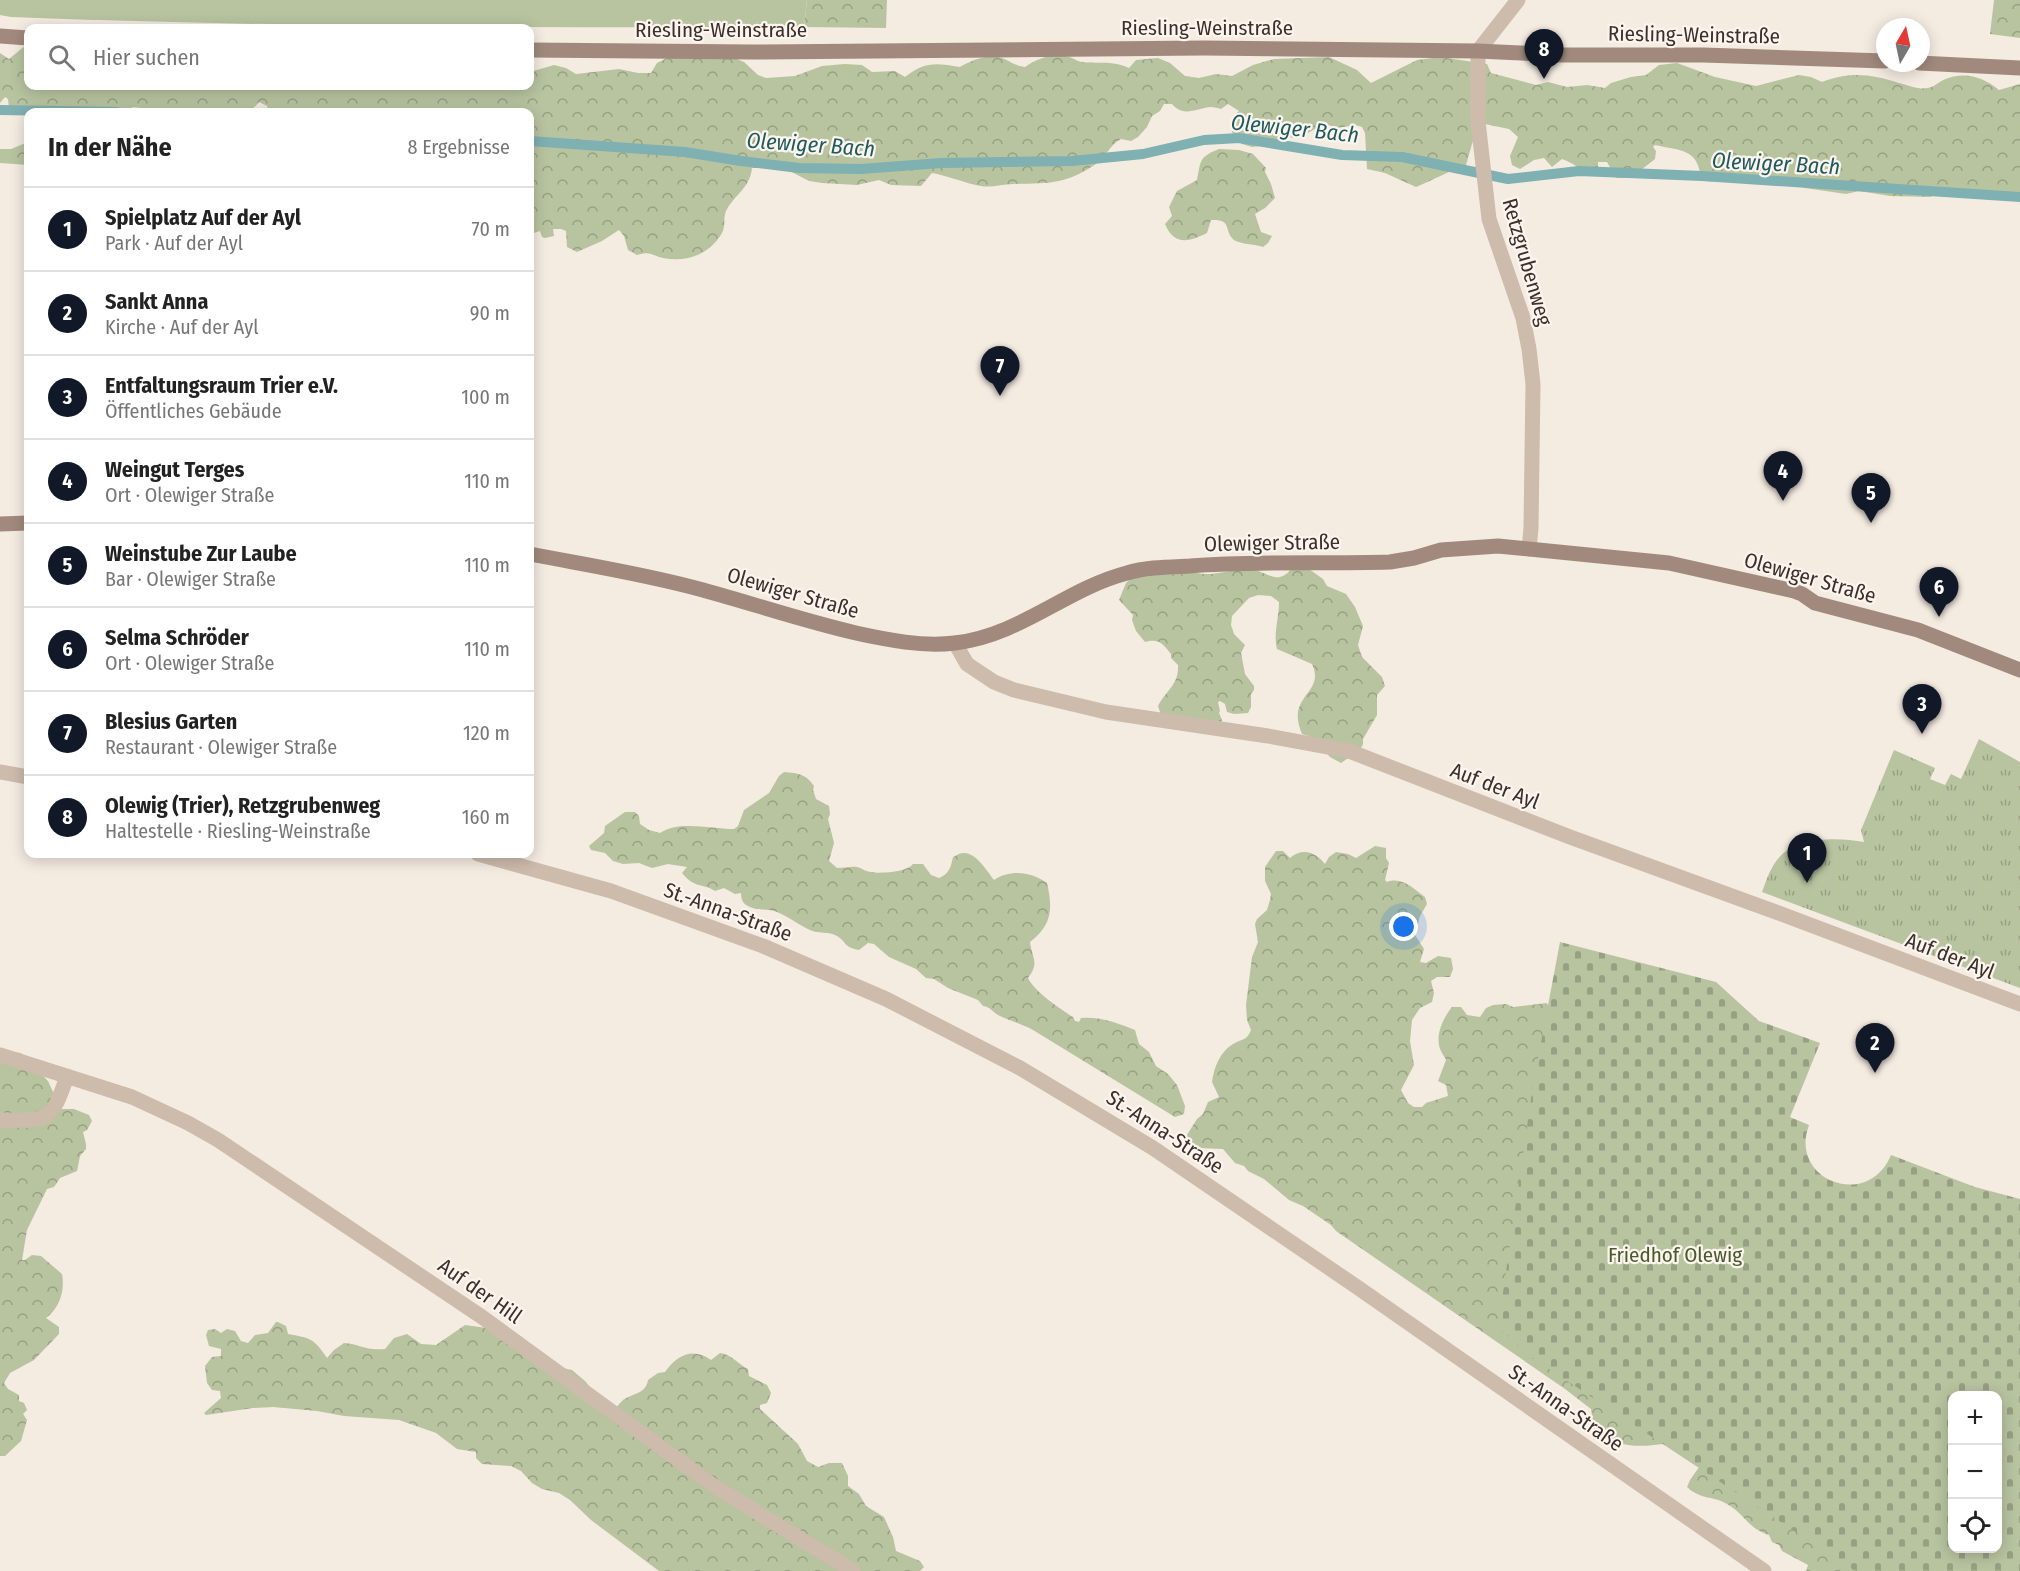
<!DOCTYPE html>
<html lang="de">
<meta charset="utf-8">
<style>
body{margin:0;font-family:"Fira Sans Condensed",sans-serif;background:#f6f6f6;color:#222}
.controls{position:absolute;right:18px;bottom:18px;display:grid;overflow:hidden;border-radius:12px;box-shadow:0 3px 15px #0003}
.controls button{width:54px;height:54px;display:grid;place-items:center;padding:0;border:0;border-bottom:2px solid #e0e0e0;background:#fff;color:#222;font:30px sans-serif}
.compass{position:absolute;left:1876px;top:18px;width:54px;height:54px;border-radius:50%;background:#fff;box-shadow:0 3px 15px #0003;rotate:9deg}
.you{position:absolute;left:1404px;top:927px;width:21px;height:21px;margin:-15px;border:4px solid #fff;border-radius:50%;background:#1a73e8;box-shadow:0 0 0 9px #1a73e833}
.badge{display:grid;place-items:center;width:39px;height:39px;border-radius:50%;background:#111827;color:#fff;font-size:20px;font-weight:700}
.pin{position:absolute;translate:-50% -50px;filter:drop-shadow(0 2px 3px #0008)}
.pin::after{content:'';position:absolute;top:32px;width:21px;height:18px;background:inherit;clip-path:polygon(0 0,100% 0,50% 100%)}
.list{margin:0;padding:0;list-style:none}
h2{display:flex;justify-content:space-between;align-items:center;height:78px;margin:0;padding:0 24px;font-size:26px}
h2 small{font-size:20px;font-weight:400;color:#767676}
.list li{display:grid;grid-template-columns:39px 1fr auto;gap:18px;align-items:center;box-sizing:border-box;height:84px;padding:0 24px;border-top:2px solid #e0e0e0}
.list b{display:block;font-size:22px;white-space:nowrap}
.list p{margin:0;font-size:20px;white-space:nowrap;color:#767676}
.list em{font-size:20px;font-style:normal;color:#767676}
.icon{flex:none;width:33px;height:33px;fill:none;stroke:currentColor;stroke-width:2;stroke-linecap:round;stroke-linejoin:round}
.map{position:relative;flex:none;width:2020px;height:1571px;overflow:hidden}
.search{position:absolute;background:#fff;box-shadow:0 3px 15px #0003;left:24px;top:24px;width:510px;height:66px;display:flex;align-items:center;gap:15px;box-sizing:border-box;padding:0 21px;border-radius:12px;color:#767676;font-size:22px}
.panel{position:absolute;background:#fff;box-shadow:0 3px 15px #0003;left:24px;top:108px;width:510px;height:750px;border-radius:12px}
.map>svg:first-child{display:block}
</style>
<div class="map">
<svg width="2020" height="1571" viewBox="0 0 2020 1571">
<defs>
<pattern id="forest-crowns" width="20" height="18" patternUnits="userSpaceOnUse" patternTransform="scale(1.5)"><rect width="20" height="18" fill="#b8c4a0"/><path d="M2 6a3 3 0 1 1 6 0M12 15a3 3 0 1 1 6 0" fill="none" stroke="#97a083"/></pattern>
<pattern id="cemetery-stones" width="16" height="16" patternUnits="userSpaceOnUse" patternTransform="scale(1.5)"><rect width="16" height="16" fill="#b8c4a0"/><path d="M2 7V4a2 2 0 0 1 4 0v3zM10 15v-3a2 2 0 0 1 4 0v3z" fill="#97a083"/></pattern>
<pattern id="park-tufts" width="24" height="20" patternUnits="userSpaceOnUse" patternTransform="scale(1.5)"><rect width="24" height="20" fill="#b8c4a0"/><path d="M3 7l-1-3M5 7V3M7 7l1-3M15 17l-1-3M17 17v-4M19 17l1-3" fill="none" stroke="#97a083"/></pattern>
</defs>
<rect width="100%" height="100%" fill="#f4ebe1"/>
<!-- grass -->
<path fill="#b8c4a0" d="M 0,0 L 807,0 L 804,27 C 540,28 275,27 11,17 L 0,15 Z"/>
<!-- forest -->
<path fill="url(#forest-crowns)" d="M 807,0 L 887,0 L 886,28 L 804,27 Z
M 1994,0 L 2020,0 L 2020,38 L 1990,34 Z
M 26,45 L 28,45 L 28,86 L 530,86 L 530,72 L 554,65 L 566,68 L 576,74 L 619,69 L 638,73 L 651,73 L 657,63 L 667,58 L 737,59 L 744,62 L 758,75 L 766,78 L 795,76 L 822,66 L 845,64 L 862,65 L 872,72 L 895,71 L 905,77 C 925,61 936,63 960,67 C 971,60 988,54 1002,58 C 1010,61 1013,65 1025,67 C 1038,58 1054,52 1069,57 C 1074,58 1078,62 1082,62 C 1100,64 1112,60 1129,68 L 1136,60 L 1158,58 L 1170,63 L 1185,76 L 1199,78 L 1216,74 L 1232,76 L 1253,65 L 1274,59 L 1329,57 L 1357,70 L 1371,83 L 1417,60 L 1440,57 L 1487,64 L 1491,73 L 1536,85 L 1548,82 L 1567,87 L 1587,85 L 1605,88 L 1611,83 L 1631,77 L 1646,75 L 1659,65 L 1677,63 L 1715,77 L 1756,86 L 1799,75 L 1811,77 L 1822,82 C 1849,71 1872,74 1899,83 C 1908,85 1918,90 1927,88 C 1932,88 1938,83 1943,80 C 1964,71 1982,76 1999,90 L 2020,84 L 2020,199 L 2015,201 L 1988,198 L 1948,189 L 1930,197 L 1890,196 L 1859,191 L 1846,194 L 1805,188 L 1787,179 L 1777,183 L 1774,182 L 1774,178 L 1770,176 L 1760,183 L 1750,174 L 1745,180 L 1733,183 C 1722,177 1712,185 1701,179 C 1698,148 1681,151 1655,145 L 1653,147 L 1656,151 L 1655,159 L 1641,170 L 1640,175 L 1636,178 L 1616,178 L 1607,162 L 1598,162 L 1598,169 L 1593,176 C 1582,171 1574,163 1562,159 L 1552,167 L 1544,158 L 1534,160 L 1520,169 L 1512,165 L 1510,156 L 1518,137 L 1509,129 L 1485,124 L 1474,137 L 1466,165 C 1449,171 1433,180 1416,187 L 1385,173 L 1367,169 L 1365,133 L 1362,127 L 1355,125 L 1337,128 L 1328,125 L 1317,128 L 1298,138 L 1285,137 L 1270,145 L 1252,147 L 1242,144 L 1232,132 L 1231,120 L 1239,111 L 1228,104 L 1221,109 C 1218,108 1214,107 1211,107 C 1196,108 1184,118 1172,104 L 1164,104 L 1160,111 L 1152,116 L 1147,127 L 1138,137 L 1131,141 L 1121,139 C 1108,146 1107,157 1096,164 C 1065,185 1049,183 1013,184 C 1003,184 991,188 981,186 C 964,183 949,176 932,173 L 921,186 L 891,185 L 879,180 L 857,185 L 822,183 L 809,181 L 784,168 L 752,168 C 750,188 735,194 726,211 C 723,217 726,226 722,233 C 710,254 687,263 663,258 C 651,255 650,251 637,255 L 628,250 L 624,236 L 619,230 L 602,241 L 577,252 L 567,247 L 566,231 L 561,229 L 553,229 L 554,236 L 545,238 L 542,237 L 540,231 L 531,234 L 530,239 L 530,112 L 269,112 L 267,106 L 259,102 C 250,115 237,112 223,112 L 221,111 L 219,112 L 169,112 L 166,109 L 164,112 L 146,112 L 141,108 L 133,107 L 129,112 L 72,112 L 72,107 L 62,112 L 18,113 L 9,108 L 8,99 L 5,97 L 0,103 L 0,53 L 9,59 Z
M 28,142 L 28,165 L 0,163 L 0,149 L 11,149 Z
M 1219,149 L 1239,150 L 1253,154 L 1266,168 L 1265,172 L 1271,184 L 1275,198 L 1265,208 L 1255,214 L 1261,232 L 1272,236 L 1268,243 L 1263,247 C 1255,244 1239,244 1234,240 C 1223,230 1233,219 1211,220 L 1207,233 C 1189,242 1174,246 1165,224 L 1172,216 L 1169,207 L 1177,191 L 1197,180 C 1201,160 1199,157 1219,149 Z
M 1147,564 C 1161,565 1177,565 1189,569 C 1192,570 1195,573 1198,573 C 1212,577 1234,568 1249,569 C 1266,570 1277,587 1291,569 L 1309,569 L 1323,579 L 1327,586 L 1346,594 L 1355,607 L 1363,626 L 1358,645 L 1362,657 L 1382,677 L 1385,686 L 1377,695 L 1377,715 L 1363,739 L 1363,744 L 1360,750 L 1341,763 L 1330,757 L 1312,737 L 1302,734 C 1285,695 1326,694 1312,664 L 1277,649 C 1273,634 1279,619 1279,602 L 1271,596 L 1258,595 L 1249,598 L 1232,616 L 1231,625 L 1234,634 L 1245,645 L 1241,653 L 1245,674 L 1254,686 L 1254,690 L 1251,694 L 1251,707 L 1248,713 L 1234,714 L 1227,712 L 1225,704 L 1220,701 L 1218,702 L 1220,711 L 1219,713 L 1222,720 L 1221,723 L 1161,715 L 1158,706 C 1167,689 1179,685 1178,665 L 1171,658 L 1171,654 C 1163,644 1159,638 1145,642 L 1136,631 L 1132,620 L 1133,615 L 1119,600 L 1126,583 Z
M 784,772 C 798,773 806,774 814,786 L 813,790 L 816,799 L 829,806 L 830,814 L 828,819 L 834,843 L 829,861 L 837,868 C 844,868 851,866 857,867 C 862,868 866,872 871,872 C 881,874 907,872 913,864 L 923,864 L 931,875 L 939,878 C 949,874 951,867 953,857 C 956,856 959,853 963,853 C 976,852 987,871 994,880 C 1011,869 1031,872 1047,883 C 1053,909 1052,925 1030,942 C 1032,959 1040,962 1028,978 C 1034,991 1060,1009 1073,1017 L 1075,1021 L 1079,1022 L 1081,1018 C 1099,1016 1118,1023 1135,1030 L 1139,1044 L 1149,1052 L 1156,1066 L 1168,1074 L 1177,1085 L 1185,1106 L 1184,1114 L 1175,1117 L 1033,1030 C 1022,1024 1010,1021 1000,1016 C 993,1013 991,1007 983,1006 L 978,1000 L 948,988 L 934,979 L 926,978 L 916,969 L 889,957 L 874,944 L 868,943 L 859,950 C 843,947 847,942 837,936 C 829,931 818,934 810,930 C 799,925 789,917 777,912 C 768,908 757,912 746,905 C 742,902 741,898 741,893 L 735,894 L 724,888 L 715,891 C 703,883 695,889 682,873 L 687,867 L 668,864 L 652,868 L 639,863 L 623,864 L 613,861 L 605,853 L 591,850 L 589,846 L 604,833 L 605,826 L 625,812 L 635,812 L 639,816 L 640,824 L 649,830 L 660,833 C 678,820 712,829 734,829 L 738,826 L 744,810 L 769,793 L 779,776 Z
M 1375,846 L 1386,848 L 1386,858 L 1389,863 L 1385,880 L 1387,882 C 1402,876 1414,889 1425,897 L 1427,904 L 1420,916 L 1415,935 L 1424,949 L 1420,962 L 1426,963 L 1438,956 L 1451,958 L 1453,969 L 1450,977 L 1437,977 L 1431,981 L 1434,993 L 1432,1002 L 1420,1008 L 1412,1020 L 1410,1041 L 1414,1065 L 1401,1090 L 1408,1103 L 1414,1107 L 1422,1107 L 1426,1103 L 1448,1096 L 1446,1085 L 1438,1081 L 1446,1060 C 1445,1057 1442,1054 1441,1051 C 1434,1037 1443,1018 1452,1007 L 1461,1007 L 1467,1015 L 1480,1017 L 1486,1008 L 1493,1005 L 1506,1004 L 1513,1007 L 1547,1003 L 1552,1015 L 1668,1443 C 1640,1448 1617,1448 1594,1430 L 1591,1409 L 1565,1389 L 1336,1231 L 1331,1225 L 1303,1206 L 1289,1200 L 1264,1179 L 1248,1171 L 1244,1166 L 1235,1163 L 1223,1149 L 1199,1148 L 1187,1143 L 1185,1138 L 1197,1119 L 1203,1114 L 1208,1102 L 1219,1097 L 1212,1082 C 1214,1067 1220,1052 1233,1044 C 1241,1039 1247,1041 1251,1030 L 1247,1020 L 1246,1005 L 1252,957 L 1258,942 L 1255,924 L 1257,919 L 1267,910 L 1270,900 L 1271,894 L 1265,881 L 1265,867 L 1276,851 L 1283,851 L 1290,858 C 1302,847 1316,852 1325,864 L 1329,857 L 1336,852 L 1348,854 L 1356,858 Z
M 0,1051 L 21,1053 L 24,1056 L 48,1081 L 61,1109 L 74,1109 L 89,1115 L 92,1121 L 87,1130 L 83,1132 L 86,1144 L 86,1149 L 80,1156 L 77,1171 L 60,1178 L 54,1187 L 47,1189 L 27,1230 L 22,1260 L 25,1260 L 32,1255 L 41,1256 L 62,1274 C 65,1290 60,1308 46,1318 L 59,1327 L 59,1334 L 34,1360 L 10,1373 L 4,1383 L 8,1389 L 19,1395 L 19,1401 L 24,1403 L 27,1410 L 23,1414 L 27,1420 L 21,1441 L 5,1456 L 0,1456 Z
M 276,1322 L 278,1322 L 286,1326 L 288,1334 C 310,1338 314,1338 327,1358 L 334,1350 L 344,1343 C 360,1344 365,1351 385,1349 L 394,1338 L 407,1334 L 421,1344 L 436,1345 L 465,1325 L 494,1329 L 556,1367 L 572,1370 L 586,1382 L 610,1415 C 614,1410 619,1404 623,1400 C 633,1393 646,1394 648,1380 L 658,1373 L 665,1372 C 677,1355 693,1347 711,1360 L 720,1353 C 731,1354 738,1364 748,1369 L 749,1376 L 767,1385 L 771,1393 L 767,1403 L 760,1405 L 760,1409 L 798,1444 L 807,1461 L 818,1467 L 829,1463 L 842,1463 L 848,1476 L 848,1486 L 859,1494 L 866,1506 L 884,1517 L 893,1537 L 896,1551 L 920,1561 L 924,1567 L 920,1571 L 659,1571 L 591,1520 L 570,1500 L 559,1493 L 542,1489 L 532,1483 L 521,1471 L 511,1466 L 482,1464 L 476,1458 L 476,1452 L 457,1449 L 436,1433 L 399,1420 L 344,1416 L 317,1411 L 273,1407 L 253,1408 L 206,1415 L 204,1413 L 221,1398 L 220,1391 L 212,1390 L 207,1383 L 205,1366 L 212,1357 L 221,1356 L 221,1349 L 209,1346 L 206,1335 L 208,1330 L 215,1329 L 221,1333 L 227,1329 L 235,1331 L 241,1341 L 248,1343 L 255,1335 L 268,1333 Z
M 1702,1463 L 1904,1571 L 1806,1571 L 1808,1565 L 1782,1551 L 1779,1545 L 1772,1542 L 1769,1535 C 1747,1528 1744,1513 1727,1504 C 1712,1495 1703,1501 1687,1487 L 1690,1480 Z"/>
<!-- cemetery -->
<path fill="url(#cemetery-stones)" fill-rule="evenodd" d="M 1560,942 L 1716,982 L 1759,1021 L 1820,1043 L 1790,1117 L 1809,1125 C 1788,1180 1868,1211 1891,1155 L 1975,1187 L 2020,1199 L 2020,1571 L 1855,1571 L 1531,1357 L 1498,1327 L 1533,1085 ZM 1952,1396 L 1998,1396 L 1998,1548 L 1952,1548 Z"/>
<!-- park -->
<path fill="url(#park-tufts)" d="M 1979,739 L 2020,762 L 2020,988 L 1762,892 C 1765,884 1768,874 1773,866 C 1789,836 1835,837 1864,842 L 1861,830 L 1894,750 L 1935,768 L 1930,779 L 1945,785 L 1951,774 L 1961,779 Z"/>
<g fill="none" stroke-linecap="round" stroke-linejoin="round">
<!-- stream -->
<path stroke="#7fb0b2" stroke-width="10" d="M 0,110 L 117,112
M 530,141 L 685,152 L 741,161 L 799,168 L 861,169 L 941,163 L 1072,161 L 1143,154 L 1204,140 L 1239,138 L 1342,155 L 1402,157 L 1508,179 L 1579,171 L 1702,176 L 2020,197"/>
<!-- street -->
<path stroke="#cdbbac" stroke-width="15" d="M 1518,0 L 1478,51 L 1478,121 L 1489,219 L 1523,318 L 1529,349 L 1533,384 L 1531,528 L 1529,549
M 955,643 L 967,664 L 994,682 L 1014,690 L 1106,712 L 1268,736 L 1349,751 L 1570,837 L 1784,915 L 2020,1004
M 0,772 L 28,777
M 478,854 L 611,891 L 763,946 L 886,999 L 1020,1068 L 1153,1148 L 1357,1287 L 1764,1571
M 0,1055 L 132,1097 L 188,1123 L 218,1140 L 482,1317 L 714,1486 L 853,1571
M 0,1120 C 47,1121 52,1122 67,1076"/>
<!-- secondary -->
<path stroke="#a18a7d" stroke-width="15" d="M 0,36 L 28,38
M 530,50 L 752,52 L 1204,48 L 1478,51 L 1564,55 L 1703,55 L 1885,61
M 1919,63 L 2020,68
M 0,524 L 28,523
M 530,554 C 587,565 646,574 703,590 C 754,604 804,621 856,633 C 888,640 922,647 955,643 C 1021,635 1066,589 1127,573 C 1147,567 1169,567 1190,566 C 1256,561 1323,564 1390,562 L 1414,558 L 1441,550 L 1498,546 L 1669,563 L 1794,591 L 1802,594 L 1815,603 L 1918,630 L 2020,670"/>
</g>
<g text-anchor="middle" stroke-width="4.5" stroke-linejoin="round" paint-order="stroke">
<!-- street labels -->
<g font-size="21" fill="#3b302b" stroke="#fbf5ee">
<text x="1207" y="35">Riesling-Weinstraße</text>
<text x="721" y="37">Riesling-Weinstraße</text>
<text transform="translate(1694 35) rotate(1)" y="7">Riesling-Weinstraße</text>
<text transform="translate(1527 262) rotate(74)" y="7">Retzgrubenweg</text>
<text transform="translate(1272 543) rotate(-1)" y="7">Olewiger Straße</text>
<text transform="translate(1810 578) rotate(16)" y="7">Olewiger Straße</text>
<text transform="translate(793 593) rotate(16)" y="7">Olewiger Straße</text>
<text transform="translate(1495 786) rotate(21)" y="7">Auf der Ayl</text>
<text transform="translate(728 912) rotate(20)" y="7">St.-Anna-Straße</text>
<text transform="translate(1950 956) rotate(21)" y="7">Auf der Ayl</text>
<text transform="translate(1165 1132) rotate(33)" y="7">St.-Anna-Straße</text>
<text transform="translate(480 1291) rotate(35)" y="7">Auf der Hill</text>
<text transform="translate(1566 1408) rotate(35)" y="7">St.-Anna-Straße</text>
</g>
<!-- park labels -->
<g font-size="21" fill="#4a5a2e" stroke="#fbf5ee">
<text x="1675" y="1262">Friedhof Olewig</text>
</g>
<!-- water labels -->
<g font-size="22" font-style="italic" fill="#1f5a5e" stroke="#fbf5ee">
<text transform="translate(1295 128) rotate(6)" y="8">Olewiger Bach</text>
<text transform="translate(811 144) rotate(4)" y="8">Olewiger Bach</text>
<text transform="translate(1776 163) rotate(3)" y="8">Olewiger Bach</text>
</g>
</g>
</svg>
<div class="controls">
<button>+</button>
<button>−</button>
<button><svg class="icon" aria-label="locate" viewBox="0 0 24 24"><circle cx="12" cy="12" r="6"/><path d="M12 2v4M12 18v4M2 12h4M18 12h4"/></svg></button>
</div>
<svg class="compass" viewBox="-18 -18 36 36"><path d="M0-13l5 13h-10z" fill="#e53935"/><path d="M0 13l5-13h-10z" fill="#767676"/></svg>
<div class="you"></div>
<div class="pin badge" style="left:1807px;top:883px">1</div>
<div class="pin badge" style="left:1875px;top:1073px">2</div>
<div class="pin badge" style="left:1922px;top:734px">3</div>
<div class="pin badge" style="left:1783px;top:501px">4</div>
<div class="pin badge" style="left:1871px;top:523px">5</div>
<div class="pin badge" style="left:1939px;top:617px">6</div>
<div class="pin badge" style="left:1000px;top:396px">7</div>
<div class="pin badge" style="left:1544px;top:79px">8</div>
<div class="search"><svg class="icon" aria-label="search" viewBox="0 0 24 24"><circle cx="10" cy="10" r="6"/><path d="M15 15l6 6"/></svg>Hier suchen</div>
<section class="panel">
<h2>In der Nähe<small>8 Ergebnisse</small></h2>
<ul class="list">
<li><span class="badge">1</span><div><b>Spielplatz Auf der Ayl</b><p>Park · Auf der Ayl</p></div><em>70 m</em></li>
<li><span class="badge">2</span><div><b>Sankt Anna</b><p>Kirche · Auf der Ayl</p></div><em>90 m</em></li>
<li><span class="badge">3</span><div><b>Entfaltungsraum Trier e.V.</b><p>Öffentliches Gebäude</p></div><em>100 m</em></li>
<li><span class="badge">4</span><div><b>Weingut Terges</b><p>Ort · Olewiger Straße</p></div><em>110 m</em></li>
<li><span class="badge">5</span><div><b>Weinstube Zur Laube</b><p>Bar · Olewiger Straße</p></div><em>110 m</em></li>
<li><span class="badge">6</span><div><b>Selma Schröder</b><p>Ort · Olewiger Straße</p></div><em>110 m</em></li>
<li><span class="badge">7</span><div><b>Blesius Garten</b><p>Restaurant · Olewiger Straße</p></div><em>120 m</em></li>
<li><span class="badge">8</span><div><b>Olewig (Trier), Retzgrubenweg</b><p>Haltestelle · Riesling-Weinstraße</p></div><em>160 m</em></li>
</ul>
</section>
</div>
